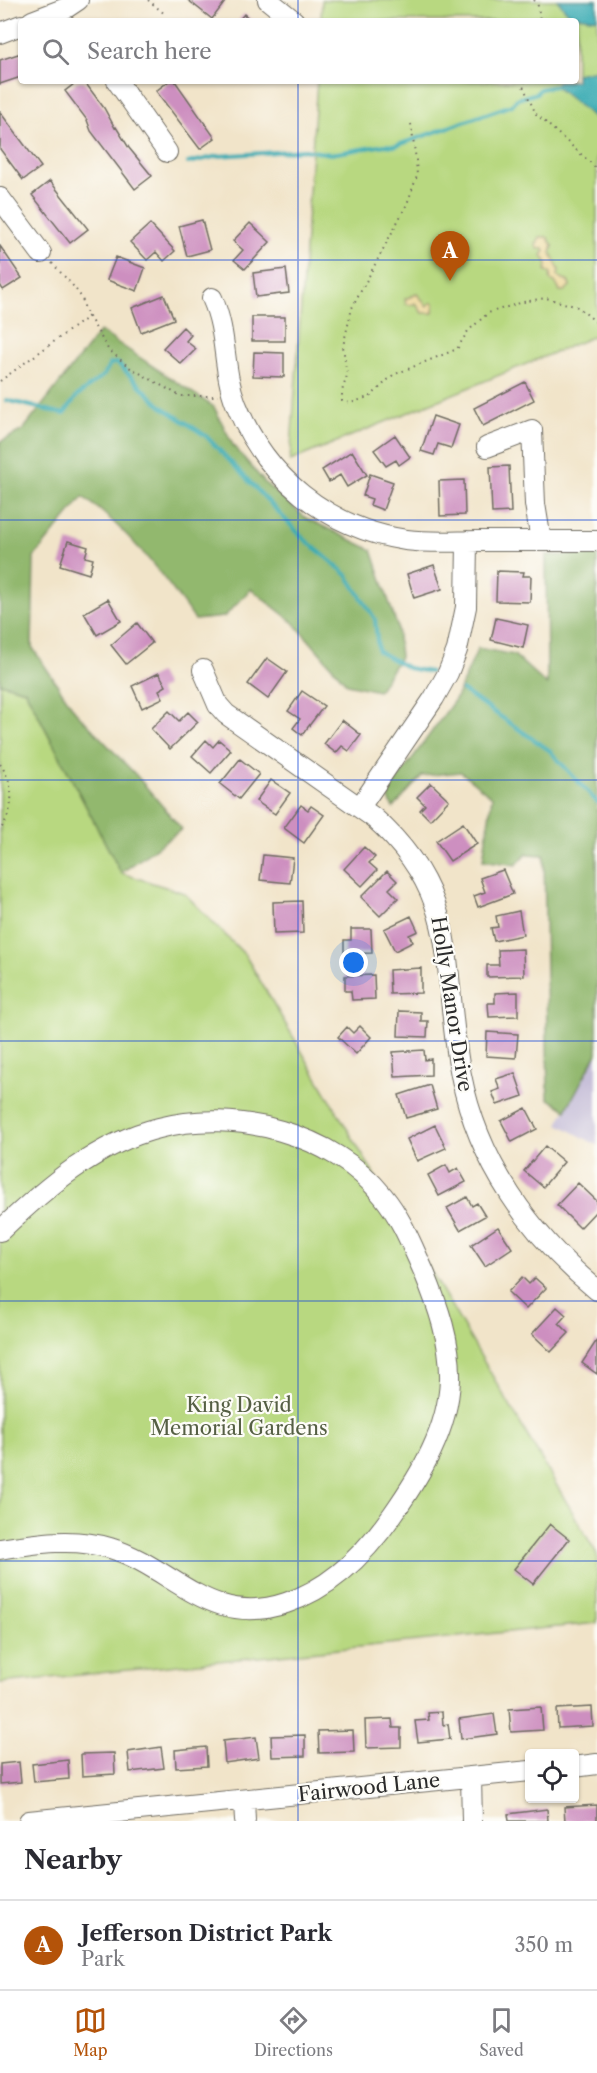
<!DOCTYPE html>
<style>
body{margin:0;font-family:"Libre Caslon Text",serif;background:#f7f7f7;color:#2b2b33}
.controls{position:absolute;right:18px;bottom:18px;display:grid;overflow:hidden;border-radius:6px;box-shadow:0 2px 4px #0004}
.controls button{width:54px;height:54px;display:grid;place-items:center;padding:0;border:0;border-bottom:2px solid #e1e1e2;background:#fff;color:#2b2b33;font:30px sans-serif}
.you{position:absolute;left:354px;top:963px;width:21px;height:21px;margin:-15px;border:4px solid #fff;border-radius:50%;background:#1a73e8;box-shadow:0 0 0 9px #1a73e833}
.badge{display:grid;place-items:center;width:39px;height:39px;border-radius:50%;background:#b45309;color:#fff;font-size:20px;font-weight:700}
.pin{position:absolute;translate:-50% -50px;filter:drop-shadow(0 2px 3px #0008)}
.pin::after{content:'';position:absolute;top:32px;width:21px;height:18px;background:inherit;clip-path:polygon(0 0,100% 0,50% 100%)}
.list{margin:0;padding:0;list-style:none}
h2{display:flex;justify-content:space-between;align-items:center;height:78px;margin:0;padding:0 24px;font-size:26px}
h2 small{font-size:20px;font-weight:400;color:#7c7c81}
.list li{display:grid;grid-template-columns:39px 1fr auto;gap:18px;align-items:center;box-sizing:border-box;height:90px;padding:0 24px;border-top:2px solid #e1e1e2}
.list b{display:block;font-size:22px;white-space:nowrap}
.list p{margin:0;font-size:20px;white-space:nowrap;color:#7c7c81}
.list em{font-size:20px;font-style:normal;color:#7c7c81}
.icon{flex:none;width:33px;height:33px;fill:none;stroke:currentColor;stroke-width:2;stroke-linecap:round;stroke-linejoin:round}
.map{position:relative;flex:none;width:597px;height:1821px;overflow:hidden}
.search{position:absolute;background:#fff;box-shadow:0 2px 4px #0004;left:18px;right:18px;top:18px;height:66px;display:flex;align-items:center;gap:15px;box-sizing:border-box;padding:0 21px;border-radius:6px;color:#7c7c81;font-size:22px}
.sheet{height:168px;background:#fff}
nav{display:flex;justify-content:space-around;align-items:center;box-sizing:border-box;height:84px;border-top:2px solid #e1e1e2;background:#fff;font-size:16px;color:#7c7c81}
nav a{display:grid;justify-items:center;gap:3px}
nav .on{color:#b45309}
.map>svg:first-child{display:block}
</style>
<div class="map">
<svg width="597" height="1821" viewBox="0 0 597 1821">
<rect width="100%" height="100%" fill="#fdfcf7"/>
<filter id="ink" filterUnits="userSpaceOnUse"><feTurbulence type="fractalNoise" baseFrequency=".0167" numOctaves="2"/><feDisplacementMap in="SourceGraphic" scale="12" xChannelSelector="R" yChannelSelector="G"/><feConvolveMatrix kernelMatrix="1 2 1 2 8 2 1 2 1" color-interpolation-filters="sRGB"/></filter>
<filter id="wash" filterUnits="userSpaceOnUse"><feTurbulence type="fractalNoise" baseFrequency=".008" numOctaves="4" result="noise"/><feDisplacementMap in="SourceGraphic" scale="24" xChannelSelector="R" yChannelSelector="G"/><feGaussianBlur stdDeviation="1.35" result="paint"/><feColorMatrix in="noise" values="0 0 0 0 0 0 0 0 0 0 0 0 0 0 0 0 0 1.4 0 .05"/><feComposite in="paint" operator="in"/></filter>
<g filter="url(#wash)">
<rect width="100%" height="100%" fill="#f1e4c9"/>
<!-- industrial -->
<path fill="#c7c0d9" d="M 597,1053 L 597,1145 L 558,1124 Z"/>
<!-- green -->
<path fill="#b8d880" stroke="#728256" stroke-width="1.5" d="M 322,0 L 597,0 L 597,335 L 290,461 L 317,81 L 576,81 L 576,21 L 321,21 Z
M 0,683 L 25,690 L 121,873 L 184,893 L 245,955 L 597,1554 L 597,1623 L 0,1683 Z"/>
<!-- forest -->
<path fill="#92b86e" stroke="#5e724c" stroke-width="1.5" d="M 100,331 L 214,407 L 233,445 L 266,484 L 306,518 L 372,550 L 397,626 L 400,657 L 378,691 L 347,684 L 294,623 L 251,589 L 224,617 L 195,620 C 163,575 128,529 83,497 L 34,557 L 32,647 L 75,711 L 136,775 L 182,829 L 121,873 L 25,690 L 0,683 L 0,442 L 23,430 Z
M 597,554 L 597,1053 L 566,1110 L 548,1098 L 544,855 L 527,854 L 516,865 L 483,860 L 492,797 L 461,772 L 422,776 L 393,808 L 389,799 L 391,788 L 456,698 L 478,648 L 514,655 L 547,685 L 546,555 Z"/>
<!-- sand -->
<path fill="#eeda9e" stroke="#8c8264" stroke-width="1.5" d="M 540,237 L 547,237 L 553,246 L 551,253 L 559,270 L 558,276 C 563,280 568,278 570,286 L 564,291 L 560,291 L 555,282 L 550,280 L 551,273 L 546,271 L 547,264 L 542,255 L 545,251 L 544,248 L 538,249 L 536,245 Z
M 417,294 L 427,306 L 430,303 L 434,303 L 433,313 L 422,313 L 416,303 L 411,305 L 406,304 L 405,299 Z"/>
<!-- water -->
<path fill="#3aacb4" stroke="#326c70" stroke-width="1.5" d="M 557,0 L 597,0 L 597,19 L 570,15 Z
M 597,70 L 597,120 L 555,86 L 558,81 L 576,81 L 576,74 Z"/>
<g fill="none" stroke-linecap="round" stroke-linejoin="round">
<!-- stream -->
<path stroke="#3aacb4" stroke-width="4" d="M 188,163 L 218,156 L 305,150 L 331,154 L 385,145 L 395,146 L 512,105 L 517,99 L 537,93 L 540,89 L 555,86
M 6,400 L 64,414 L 77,396 L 104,375 L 110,364 L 117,363 L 161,406 L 206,436 L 302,537 L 347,575 L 375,619 L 378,651 L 408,668 L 430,672
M 462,690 L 549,750 L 597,802"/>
</g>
<g id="blocks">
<!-- building -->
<path fill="#cd8fc0" d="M 188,0 L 222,0 L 225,2 L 212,19 Z
M 244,14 L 252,21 L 238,21 Z
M 21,53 L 21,77 L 0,84 L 0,60 Z
M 78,81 L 84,81 L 104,108 L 115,128 L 116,127 L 129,148 L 152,176 L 135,189 L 91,131 L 87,120 L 65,91 Z
M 169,81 L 175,81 L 215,138 L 200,149 L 156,91 Z
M 0,112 L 41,167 L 23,180 L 0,149 Z
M 50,181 L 88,229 L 70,243 L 32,195 Z
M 202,220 L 210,250 L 187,256 L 179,226 Z
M 250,223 L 270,242 L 245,269 L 234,260 L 243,250 L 233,241 Z
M 150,224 L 175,251 L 164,261 L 156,252 L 147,260 L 130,242 Z
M 0,246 L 22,278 L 3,290 L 0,285 Z
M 116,257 L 145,268 L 137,291 L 107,280 Z
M 286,269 L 289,293 L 256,297 L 253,273 Z
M 164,295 L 174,319 L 141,332 L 132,308 Z
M 252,317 L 285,317 L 285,341 L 252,341 Z
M 183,327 L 191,335 L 186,341 L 196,349 L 181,364 L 163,348 Z
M 254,352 L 284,353 L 284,377 L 253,376 Z
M 525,382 L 534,400 L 483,426 L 474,408 Z
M 433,416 L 459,425 L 451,448 L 438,444 L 434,455 L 421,451 Z
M 395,435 L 410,457 L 399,465 L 396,460 L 386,466 L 374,450 Z
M 352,451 L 367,475 L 347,487 L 340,475 L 329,482 L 322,470 Z
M 509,466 L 511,512 L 492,513 L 490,467 Z
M 370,474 L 393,482 L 383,510 L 370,505 L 372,499 L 363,496 Z
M 464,480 L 465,515 L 440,516 L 439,481 Z
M 68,541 L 88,547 L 85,557 L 93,559 L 89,574 L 60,565 Z
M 434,565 L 442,589 L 414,598 L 407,574 Z
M 497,571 L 524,572 L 523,576 L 531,576 L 530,602 L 496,601 Z
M 108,599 L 121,621 L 97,635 L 84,613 Z
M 496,618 L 528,625 L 523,648 L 491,640 Z
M 137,623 L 152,643 L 126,664 L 111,645 Z
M 267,658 L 287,672 L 268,699 L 248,684 Z
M 159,673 L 166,686 L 159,690 L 163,698 L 142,708 L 132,686 Z
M 302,691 L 324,706 L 302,735 L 293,728 L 300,719 L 288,711 Z
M 169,711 L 179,721 L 188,712 L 198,722 L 170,749 L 151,729 Z
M 342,720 L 361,735 L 349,751 L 342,746 L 336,753 L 324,744 Z
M 206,740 L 213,747 L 219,740 L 231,750 L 211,773 L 192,756 Z
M 240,759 L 259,774 L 239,799 L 220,784 Z
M 271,780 L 290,793 L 275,814 L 256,801 Z
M 431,783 L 449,800 L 430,820 L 420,810 L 425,805 L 417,797 Z
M 301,805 L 308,810 L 311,806 L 324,815 L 304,843 L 284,828 Z
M 463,823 L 477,844 L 450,861 L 436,841 Z
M 364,847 L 375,857 L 369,863 L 377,870 L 362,886 L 344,869 Z
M 263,855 L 293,858 L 290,883 L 260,880 Z
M 503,870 L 513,894 L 478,907 L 474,896 L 485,892 L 480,878 Z
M 387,871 L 397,881 L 389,889 L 398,898 L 380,916 L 361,897 Z
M 302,901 L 303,933 L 274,934 L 273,902 Z
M 519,911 L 523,935 L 494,941 L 491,928 L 498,927 L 496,916 Z
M 411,916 L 418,931 L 409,935 L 413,942 L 395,951 L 384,929 Z
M 351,929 L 371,929 L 372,953 L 344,954 L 344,940 L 351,940 Z
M 523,949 L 524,976 L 487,977 L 487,965 L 499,965 L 498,950 Z
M 421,968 L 421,993 L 390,994 L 389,970 Z
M 374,975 L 375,999 L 352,1000 L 351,991 L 345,991 L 345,976 Z
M 518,992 L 518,1016 L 489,1017 L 488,1003 L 495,1003 L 495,993 Z
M 399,1011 L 421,1012 L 421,1021 L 428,1021 L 427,1037 L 398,1036 Z
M 360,1026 L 371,1037 L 356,1054 L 338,1037 L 347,1027 L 353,1033 Z
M 487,1032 L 518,1034 L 516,1058 L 486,1056 Z
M 424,1050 L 425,1060 L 431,1059 L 431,1075 L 395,1077 L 393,1052 Z
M 515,1073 L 523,1096 L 497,1105 L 492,1092 L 500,1089 L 496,1079 Z
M 430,1085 L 437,1109 L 406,1118 L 399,1095 Z
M 526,1108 L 537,1129 L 512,1142 L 501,1121 Z
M 435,1125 L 446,1148 L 417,1161 L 407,1139 Z
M 545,1146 L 564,1162 L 543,1187 L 524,1171 Z
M 446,1165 L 450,1173 L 458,1168 L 466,1182 L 439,1196 L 428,1175 Z
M 578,1183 L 597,1201 L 597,1210 L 580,1228 L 557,1205 Z
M 467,1197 L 472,1206 L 477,1203 L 485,1216 L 460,1230 L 447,1208 Z
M 498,1227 L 512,1248 L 485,1266 L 471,1245 Z
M 522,1277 L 529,1284 L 535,1278 L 546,1288 L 526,1309 L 508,1292 Z
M 557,1307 L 566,1315 L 559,1323 L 569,1333 L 551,1352 L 532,1334 Z
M 597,1340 L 597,1374 L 582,1363 Z
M 550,1524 L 569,1539 L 533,1584 L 514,1569 Z
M 541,1707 L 543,1730 L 511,1732 L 509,1709 Z
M 592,1707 L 593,1726 L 558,1728 L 557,1709 Z
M 442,1712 L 443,1725 L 448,1724 L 450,1739 L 418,1742 L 415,1721 L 429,1720 L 428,1713 Z
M 494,1714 L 497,1734 L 461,1739 L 459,1719 Z
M 392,1719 L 393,1728 L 401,1728 L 401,1747 L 366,1748 L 365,1720 Z
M 353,1730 L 354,1752 L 319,1753 L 318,1731 Z
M 305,1735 L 305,1756 L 272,1757 L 271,1736 Z
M 256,1737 L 259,1758 L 225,1763 L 223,1741 Z
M 161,1747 L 164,1768 L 130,1772 L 128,1752 Z
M 206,1747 L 207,1766 L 176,1768 L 175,1750 Z
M 114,1753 L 115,1774 L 82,1776 L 81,1754 Z
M 68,1760 L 69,1779 L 34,1782 L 32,1764 Z
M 19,1762 L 21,1782 L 0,1784 L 0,1764 Z
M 597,1805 L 597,1821 L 565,1821 L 564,1807 Z
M 547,1809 L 548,1821 L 509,1821 L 508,1814 Z"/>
</g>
</g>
<g filter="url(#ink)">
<use href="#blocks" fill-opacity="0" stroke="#706c62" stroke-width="1.5"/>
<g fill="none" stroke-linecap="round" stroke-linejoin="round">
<!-- minor casing -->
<g stroke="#706c62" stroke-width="22">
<path id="minor" d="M 268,0 L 294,21
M 32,21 L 66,8 L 78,0
M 0,33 L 21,25
M 117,81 L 167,152
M 0,198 L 41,253
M 212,298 C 228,333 222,369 236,404 C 265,477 327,528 406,540 C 429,543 454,542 478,541 C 518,541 557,541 597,541
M 487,447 L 532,430 L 535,504 L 541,541
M 203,670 L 218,705 L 226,714 L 373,817 C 465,898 440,970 461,1075 C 478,1162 530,1235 597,1290
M 360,807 L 434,698 L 448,673 L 457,650 L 466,607 L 467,541
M 0,1231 C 45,1188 97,1143 159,1128 C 235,1108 333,1133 383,1196 C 402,1219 412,1246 424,1272 C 438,1306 451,1342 450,1380 C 448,1430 421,1474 393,1514 C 366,1553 332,1588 286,1603 C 210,1629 173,1567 110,1548 C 74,1537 37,1543 0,1549
M 574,1767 L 597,1764
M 471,1777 L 472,1821
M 244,1800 L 245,1821
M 29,1821 L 530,1771"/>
</g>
<!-- path -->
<path stroke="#706c62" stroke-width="2" stroke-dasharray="1.5 4.5" stroke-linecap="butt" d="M 148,0 L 166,15
M 534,0 L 538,6 L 540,21
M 525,81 L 523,86 L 536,114 L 593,165 L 597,172
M 411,124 L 416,160 L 417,176 L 407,204 L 352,308 L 343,346 L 347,376 L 342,391 L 342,401 L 351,403 L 371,396 L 393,375 L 457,349 L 468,331 L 488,313 L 523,302 L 546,298 L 578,307 L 597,323
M 52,263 L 74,287 L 82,298 L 85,310 L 108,349 L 129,367 L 180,396 L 218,396
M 0,381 L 89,316
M 0,764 C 15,785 15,809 0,830"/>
<!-- minor -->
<use href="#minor" stroke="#fff" stroke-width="20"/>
</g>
</g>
<!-- grid -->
<path fill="none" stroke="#1d4ed8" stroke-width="1.5" stroke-opacity="0.55" d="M 298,0 L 298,21M 298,81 L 298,1821M 0,260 L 597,260M 0,520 L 597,520M 0,780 L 597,780M 0,1041 L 597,1041M 0,1301 L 597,1301M 0,1561 L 597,1561"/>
<g text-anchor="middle" stroke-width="4.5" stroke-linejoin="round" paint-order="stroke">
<!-- street labels -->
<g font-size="20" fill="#2b2b2b" stroke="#fdfcf7">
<text transform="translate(452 1004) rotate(81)" y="7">Holly Manor Drive</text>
<text transform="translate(369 1787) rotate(-6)" y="7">Fairwood Lane</text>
</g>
<!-- park labels -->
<g font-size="20" fill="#555f44" stroke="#fdfcf7">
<text x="239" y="1412">King David<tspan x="239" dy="23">Memorial Gardens</tspan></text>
</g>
</g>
</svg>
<div class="controls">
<button><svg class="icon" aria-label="locate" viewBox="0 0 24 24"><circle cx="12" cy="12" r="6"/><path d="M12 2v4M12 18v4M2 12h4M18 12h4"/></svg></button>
</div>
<div class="you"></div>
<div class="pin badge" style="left:450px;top:281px">A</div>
<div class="search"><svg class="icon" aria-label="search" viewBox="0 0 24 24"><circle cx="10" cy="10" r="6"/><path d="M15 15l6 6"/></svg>Search here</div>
</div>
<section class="sheet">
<h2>Nearby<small></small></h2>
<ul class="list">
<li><span class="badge">A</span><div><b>Jefferson District Park</b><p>Park</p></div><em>350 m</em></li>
</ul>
</section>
<nav>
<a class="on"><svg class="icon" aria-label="map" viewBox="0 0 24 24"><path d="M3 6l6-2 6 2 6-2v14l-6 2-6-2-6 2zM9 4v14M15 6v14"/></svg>Map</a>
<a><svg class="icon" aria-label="directions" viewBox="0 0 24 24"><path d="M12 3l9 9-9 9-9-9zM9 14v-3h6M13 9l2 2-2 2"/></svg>Directions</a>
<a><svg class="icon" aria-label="saved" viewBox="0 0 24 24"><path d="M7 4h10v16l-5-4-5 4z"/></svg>Saved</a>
</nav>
